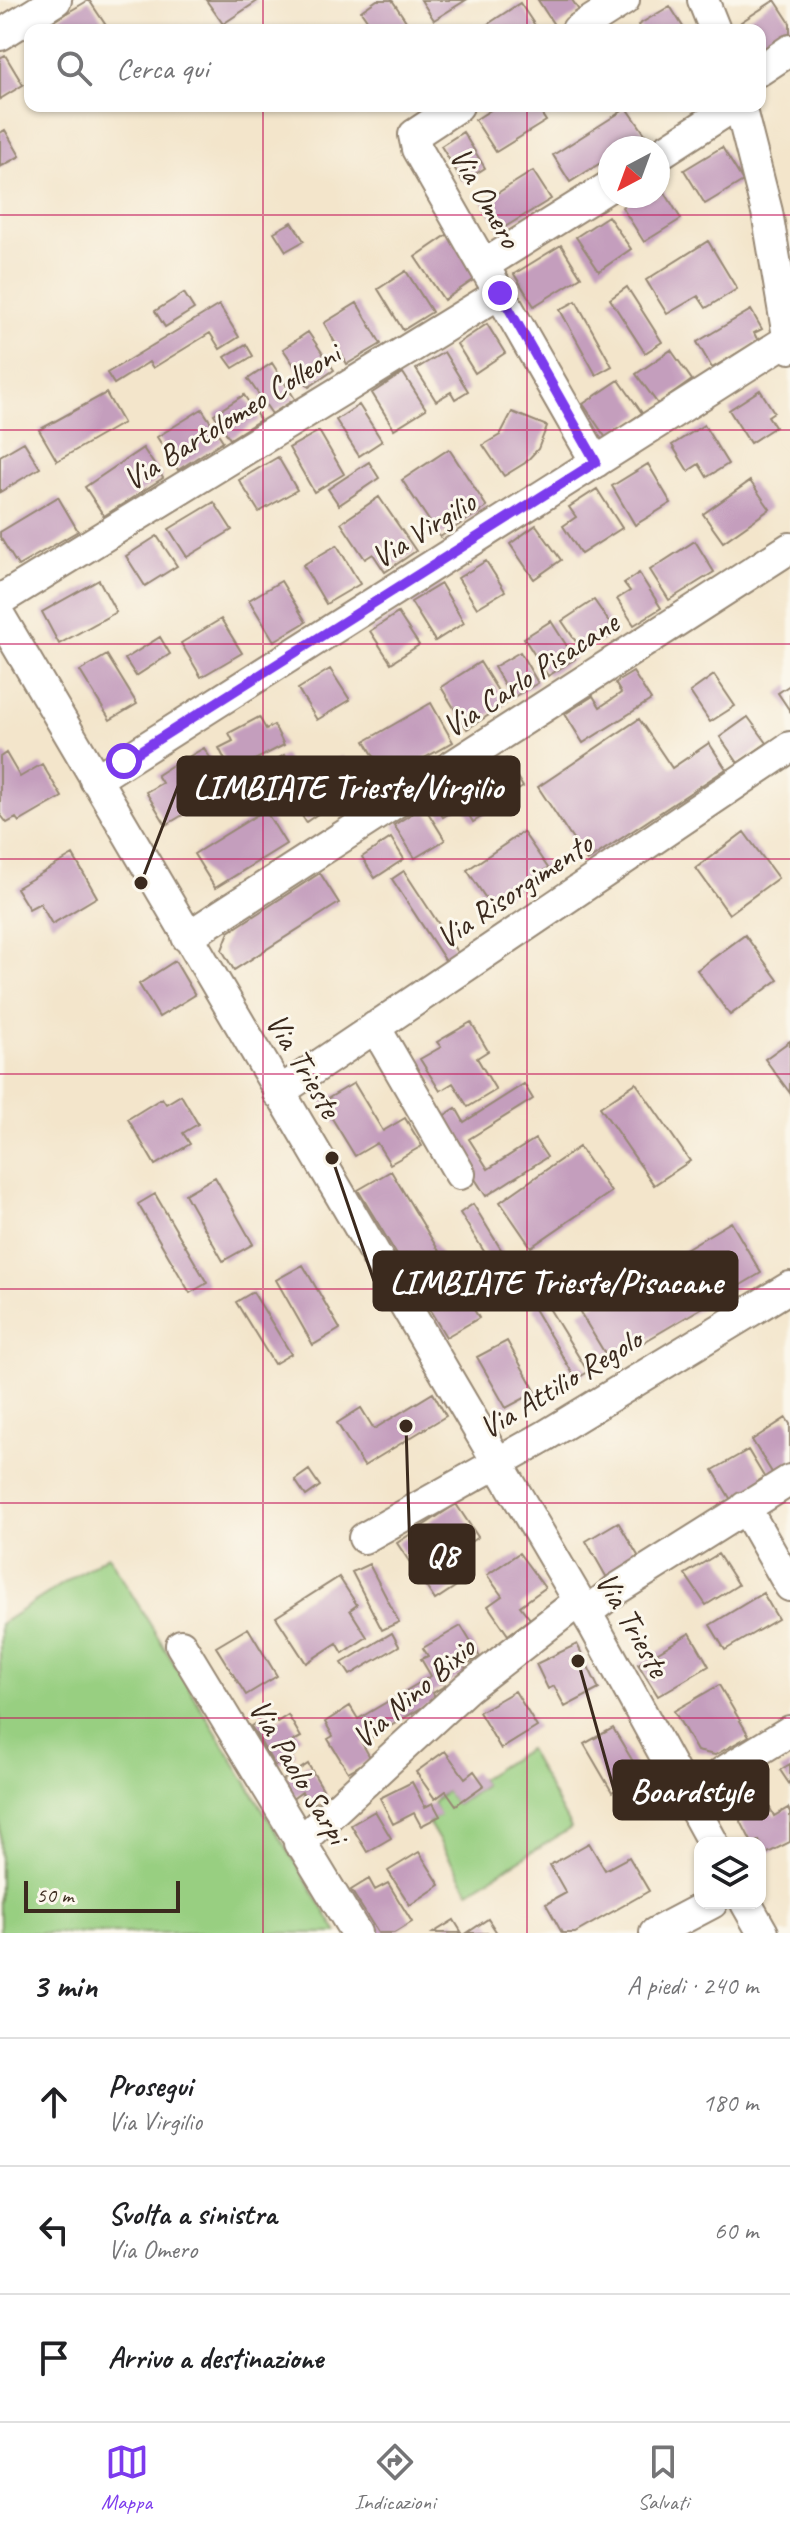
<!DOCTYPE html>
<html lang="it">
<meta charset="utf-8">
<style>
body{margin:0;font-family:Caveat,sans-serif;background:#f6f6f6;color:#202124}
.controls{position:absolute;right:24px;bottom:24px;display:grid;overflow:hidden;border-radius:16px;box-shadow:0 2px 6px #0004}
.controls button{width:72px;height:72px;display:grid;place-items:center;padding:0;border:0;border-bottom:2px solid #e0e0e0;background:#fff;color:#202124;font:40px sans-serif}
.compass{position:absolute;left:598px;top:136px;width:72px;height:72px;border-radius:50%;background:#fff;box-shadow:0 2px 6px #0004;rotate:221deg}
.scale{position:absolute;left:24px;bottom:20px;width:156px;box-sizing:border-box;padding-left:8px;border:4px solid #3b2a1e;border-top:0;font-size:22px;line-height:28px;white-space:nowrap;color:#3b2a1e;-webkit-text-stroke:6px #fbf7ec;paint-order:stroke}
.stop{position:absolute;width:24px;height:24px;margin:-18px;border:6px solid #7c3aed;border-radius:50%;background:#fff}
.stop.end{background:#7c3aed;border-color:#fff;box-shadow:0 2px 8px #0008}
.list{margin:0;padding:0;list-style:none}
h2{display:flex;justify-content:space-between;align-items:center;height:104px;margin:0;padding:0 32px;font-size:34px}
h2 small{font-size:26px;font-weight:400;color:#757577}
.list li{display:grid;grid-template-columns:52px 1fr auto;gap:24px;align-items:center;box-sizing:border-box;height:128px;padding:0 32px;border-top:2px solid #e0e0e0}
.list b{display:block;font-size:30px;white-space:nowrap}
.list p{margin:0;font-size:26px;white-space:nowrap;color:#757577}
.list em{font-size:26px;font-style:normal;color:#757577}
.icon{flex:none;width:44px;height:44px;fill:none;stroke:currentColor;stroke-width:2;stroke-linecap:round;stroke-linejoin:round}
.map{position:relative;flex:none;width:790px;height:1933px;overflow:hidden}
.search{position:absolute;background:#fff;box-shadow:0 2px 6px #0004;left:24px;right:24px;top:24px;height:88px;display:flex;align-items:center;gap:20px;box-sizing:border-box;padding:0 28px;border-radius:16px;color:#757577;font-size:30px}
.sheet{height:488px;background:#fff}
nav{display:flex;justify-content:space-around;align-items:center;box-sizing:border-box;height:112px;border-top:2px solid #e0e0e0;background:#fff;font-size:22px;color:#757577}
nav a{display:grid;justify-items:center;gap:4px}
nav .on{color:#7c3aed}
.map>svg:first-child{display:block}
</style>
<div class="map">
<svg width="790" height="1933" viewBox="0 0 790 1933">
<rect width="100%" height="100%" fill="#fbf7ec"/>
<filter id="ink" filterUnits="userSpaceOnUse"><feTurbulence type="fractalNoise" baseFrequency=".0125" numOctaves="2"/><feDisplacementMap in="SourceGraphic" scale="16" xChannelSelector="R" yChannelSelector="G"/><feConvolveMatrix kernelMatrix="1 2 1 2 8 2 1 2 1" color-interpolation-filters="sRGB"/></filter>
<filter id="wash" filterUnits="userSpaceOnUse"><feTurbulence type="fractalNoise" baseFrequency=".006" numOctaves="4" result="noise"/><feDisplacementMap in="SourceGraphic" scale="32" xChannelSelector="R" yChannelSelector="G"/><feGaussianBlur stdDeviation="1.8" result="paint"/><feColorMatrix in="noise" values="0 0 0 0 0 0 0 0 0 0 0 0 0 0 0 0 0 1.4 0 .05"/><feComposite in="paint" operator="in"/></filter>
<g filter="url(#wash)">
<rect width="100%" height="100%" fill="#f3e5cb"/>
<!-- green -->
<path fill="#98cf81" stroke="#6a7c50" stroke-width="2" d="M 108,1555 L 338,1933 L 0,1933 L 0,1624 Z
M 528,1749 L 571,1828 L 469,1891 L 428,1822 L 439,1816 L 433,1803 L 446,1791 L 457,1805 L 484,1786 L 480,1779 Z"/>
<g id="blocks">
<!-- building -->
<path fill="#c49ebd" d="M 89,0 L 109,30 L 39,30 L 65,14 Z
M 206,0 L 259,0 L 223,24 Z
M 377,0 L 392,0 L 412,30 L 374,30 L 361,11 Z
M 421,0 L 466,0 L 434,20 Z
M 538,0 L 572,0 L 580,12 L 556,28 Z
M 775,0 L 790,23 L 790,36 L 762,54 L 760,50 L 760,30 L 747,30 L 741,22 Z
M 520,3 L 538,30 L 479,30 L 491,22 Z
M 670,6 L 685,30 L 641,30 L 638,25 Z
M 5,55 L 23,85 L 0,99 L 0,58 Z
M 497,106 L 536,106 L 546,121 L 496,152 L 475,120 Z
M 627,108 L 645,134 L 623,148 L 610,148 L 610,157 L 570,182 L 553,155 Z
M 5,130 L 20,156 L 0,167 L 0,133 Z
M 463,132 L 485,168 L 463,182 L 441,146 Z
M 722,147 L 743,181 L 705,204 L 684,170 Z
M 533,171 L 551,199 L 500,230 L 483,202 Z
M 658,181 L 681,219 L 644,242 L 622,207 L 639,196 L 658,196 Z
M 608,216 L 631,249 L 599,271 L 576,237 Z
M 292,222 L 304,241 L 286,251 L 274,232 Z
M 450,233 L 479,276 L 444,300 L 415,257 Z
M 708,241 L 737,289 L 706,308 L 698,296 L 667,314 L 646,280 Z
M 561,245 L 581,277 L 534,306 L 514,274 Z
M 406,271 L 432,312 L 403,330 L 378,289 Z
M 627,287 L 662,342 L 645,353 L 610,299 Z
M 184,293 L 194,309 L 165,327 L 155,311 Z
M 576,301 L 612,366 L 596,375 L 560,310 Z
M 357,303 L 381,344 L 347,364 L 324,323 Z
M 219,305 L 239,337 L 220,349 L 210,333 L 153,368 L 149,362 L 114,384 L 107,373 Z
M 751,310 L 762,329 L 754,333 L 758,341 L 712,368 L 697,342 Z
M 487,324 L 505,353 L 475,373 L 457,344 Z
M 308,332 L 334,370 L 309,387 L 283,349 Z
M 246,344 L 253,356 L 233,368 L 225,357 Z
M 671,350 L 692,380 L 658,404 L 636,374 Z
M 444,352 L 468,391 L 455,399 L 451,392 L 436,401 L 416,369 Z
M 272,363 L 295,399 L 272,414 L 248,379 Z
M 403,373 L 426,409 L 394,429 L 372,393 Z
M 619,380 L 642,413 L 606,438 L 583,404 Z
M 760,390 L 774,412 L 768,416 L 775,427 L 750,443 L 729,410 Z
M 106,393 L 123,423 L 57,461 L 39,430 Z
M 244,395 L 260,420 L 230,439 L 214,414 Z
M 359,405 L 382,441 L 359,456 L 336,420 Z
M 202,409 L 223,441 L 178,470 L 157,437 Z
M 512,412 L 547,426 L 538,449 L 525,463 L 504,476 L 483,445 L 500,435 Z
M 704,425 L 728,464 L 707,477 L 699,464 L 688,471 L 672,445 Z
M 319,431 L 344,474 L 314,492 L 289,448 Z
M 24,442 L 40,468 L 0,492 L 0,456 Z
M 143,448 L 163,478 L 104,516 L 85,487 Z
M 449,449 L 487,507 L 440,537 L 402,480 Z
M 278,457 L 297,490 L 259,512 L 239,480 Z
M 369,462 L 379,478 L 339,505 L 328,489 Z
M 648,464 L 671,503 L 635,525 L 612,486 Z
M 750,481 L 770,509 L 723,542 L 703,514 Z
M 597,489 L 622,528 L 581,554 L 563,526 L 576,517 L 569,507 Z
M 58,497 L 78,531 L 18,566 L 0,537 L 0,532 Z
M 379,497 L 416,551 L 385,572 L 373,554 L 365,559 L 341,523 Z
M 214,502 L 232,530 L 187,557 L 169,529 Z
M 536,525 L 561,560 L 534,579 L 510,544 Z
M 157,536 L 177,566 L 145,586 L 126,556 Z
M 695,541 L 714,572 L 669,600 L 650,570 Z
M 337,545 L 360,584 L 326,604 L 303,565 Z
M 486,561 L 505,591 L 477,608 L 458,578 Z
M 639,573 L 661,608 L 634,625 L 617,599 L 630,591 L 624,583 Z
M 99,580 L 116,612 L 59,644 L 42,612 Z
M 281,581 L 306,622 L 274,641 L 249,600 Z
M 441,584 L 464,623 L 435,641 L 411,602 Z
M 594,600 L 616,632 L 600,643 L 595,635 L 579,646 L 562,621 Z
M 398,613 L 419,645 L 391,663 L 370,631 Z
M 221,619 L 242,653 L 201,677 L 181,643 Z
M 551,621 L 575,659 L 548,676 L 524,638 Z
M 160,637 L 170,654 L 136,676 L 125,659 Z
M 520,652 L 538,683 L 512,698 L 494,667 Z
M 107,655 L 137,704 L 110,720 L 80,671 Z
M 480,662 L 506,704 L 467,729 L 441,687 Z
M 330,669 L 350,700 L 317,720 L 298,689 Z
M 633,672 L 651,700 L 583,743 L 565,714 L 593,696 L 600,707 L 621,693 L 615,683 Z
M 714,675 L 735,706 L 710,722 L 690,692 Z
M 790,685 L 790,711 L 778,693 Z
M 431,703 L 453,742 L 387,779 L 365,741 Z
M 259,717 L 266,729 L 274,725 L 284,745 L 231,772 L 219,748 L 233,741 L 229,733 Z
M 748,717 L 767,743 L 738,763 L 720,737 Z
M 639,719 L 672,768 L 709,743 L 726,769 L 587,861 L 538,787 Z
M 204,748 L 228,786 L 214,794 L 190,756 Z
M 6,753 L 20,777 L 42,764 L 62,797 L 19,822 L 16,818 L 7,823 L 0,814 L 0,757 Z
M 284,755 L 319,813 L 306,822 L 270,764 Z
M 342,756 L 364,789 L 329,812 L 307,779 Z
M 506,759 L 523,787 L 495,804 L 478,776 Z
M 176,763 L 201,804 L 166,825 L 146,792 L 162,783 L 157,775 Z
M 467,779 L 488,813 L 473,822 L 463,805 L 443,817 L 433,800 Z
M 424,806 L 445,840 L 415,858 L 394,825 Z
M 265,810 L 286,844 L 215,888 L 194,854 Z
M 523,832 L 548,868 L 491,906 L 467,870 Z
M 744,832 L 778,878 L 729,914 L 696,868 Z
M 391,838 L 404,859 L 375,878 L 362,857 Z
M 73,855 L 97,897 L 52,924 L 40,903 L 29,909 L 16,888 Z
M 404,871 L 461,958 L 449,966 L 392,879 Z
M 320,873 L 339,903 L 234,970 L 222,950 L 229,932 Z
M 745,935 L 778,980 L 730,1015 L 697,970 Z
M 175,961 L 195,995 L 159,1017 L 139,984 Z
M 471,1022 L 488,1051 L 477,1058 L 496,1090 L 468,1107 L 453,1083 L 440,1091 L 420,1059 L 441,1047 L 437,1042 Z
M 790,1041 L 790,1093 L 765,1059 Z
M 354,1083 L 383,1131 L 405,1118 L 422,1146 L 390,1164 L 377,1143 L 355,1156 L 322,1102 Z
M 636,1083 L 690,1161 L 654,1185 L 600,1107 Z
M 524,1084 L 533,1099 L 469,1139 L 488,1169 L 535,1139 L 547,1157 L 486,1196 L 437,1120 L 456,1108 L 464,1122 Z
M 181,1095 L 198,1124 L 183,1133 L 190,1144 L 155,1165 L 128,1119 L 162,1098 L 166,1104 Z
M 579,1147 L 611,1192 L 531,1247 L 500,1202 Z
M 391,1171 L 479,1318 L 446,1337 L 358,1190 Z
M 215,1177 L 253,1244 L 223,1261 L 185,1194 Z
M 155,1194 L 207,1283 L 190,1293 L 138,1204 Z
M 473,1204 L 523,1285 L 510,1293 L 460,1213 Z
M 731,1222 L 761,1273 L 610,1362 L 580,1312 Z
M 303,1265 L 340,1329 L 313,1345 L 276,1280 Z
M 253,1292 L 291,1354 L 274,1364 L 236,1302 Z
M 544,1300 L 588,1372 L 576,1379 L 533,1307 Z
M 507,1341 L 536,1392 L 506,1408 L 477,1357 Z
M 433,1393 L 446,1416 L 364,1466 L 337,1423 L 361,1408 L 374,1429 Z
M 786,1418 L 790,1424 L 790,1463 L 773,1474 L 752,1440 Z
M 748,1450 L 766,1480 L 731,1500 L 713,1470 Z
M 309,1470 L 320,1486 L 306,1496 L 295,1480 Z
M 456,1504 L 478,1537 L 451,1555 L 467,1579 L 435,1600 L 397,1543 Z
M 618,1522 L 640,1559 L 607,1578 L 586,1541 Z
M 519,1553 L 545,1588 L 520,1606 L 530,1619 L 508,1635 L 488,1606 L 502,1596 L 487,1575 Z
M 718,1554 L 738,1585 L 706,1605 L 685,1574 Z
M 369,1564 L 399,1622 L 382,1630 L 352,1572 Z
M 339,1577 L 357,1605 L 350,1610 L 367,1637 L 343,1653 L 337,1643 L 306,1663 L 276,1617 Z
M 763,1593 L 778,1619 L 725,1650 L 710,1625 Z
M 461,1626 L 480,1657 L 464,1665 L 468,1672 L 433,1693 L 436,1699 L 362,1743 L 371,1759 L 348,1772 L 328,1739 L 333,1736 L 325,1722 L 350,1706 L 358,1719 L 431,1676 L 421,1659 L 428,1656 L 423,1648 Z
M 248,1628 L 277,1676 L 246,1695 L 216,1647 Z
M 392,1633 L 399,1646 L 350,1675 L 342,1663 Z
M 690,1633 L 709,1666 L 658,1696 L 638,1664 Z
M 577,1644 L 599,1689 L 565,1707 L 554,1686 L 548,1689 L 536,1664 Z
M 719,1685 L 749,1736 L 715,1755 L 697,1751 L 674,1711 Z
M 515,1691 L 537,1727 L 501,1749 L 479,1712 Z
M 272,1713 L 277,1722 L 288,1715 L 301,1737 L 290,1743 L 296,1754 L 275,1766 L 251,1726 Z
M 613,1728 L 641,1775 L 612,1792 L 584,1744 Z
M 445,1751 L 465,1778 L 474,1771 L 484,1785 L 456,1805 L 446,1791 L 435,1799 L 416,1772 Z
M 308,1764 L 327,1796 L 311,1805 L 302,1792 L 291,1800 L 280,1782 Z
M 790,1764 L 790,1785 L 780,1770 Z
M 412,1782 L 425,1807 L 433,1803 L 440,1816 L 421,1826 L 414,1813 L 393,1824 L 380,1798 Z
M 762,1792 L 774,1816 L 788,1808 L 790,1812 L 790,1842 L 766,1854 L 759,1841 L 752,1843 L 733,1806 Z
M 375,1811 L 391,1838 L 367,1852 L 351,1825 Z
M 589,1843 L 605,1870 L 629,1857 L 649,1891 L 575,1933 L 562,1933 L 546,1904 L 566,1893 L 550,1865 Z
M 419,1852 L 440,1885 L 410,1905 L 388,1871 Z
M 369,1879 L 375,1890 L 388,1883 L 412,1922 L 394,1933 L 378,1933 L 351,1890 Z
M 488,1919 L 497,1933 L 467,1933 Z
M 454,1920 L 462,1933 L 433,1933 Z"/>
</g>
</g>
<g filter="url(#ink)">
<use href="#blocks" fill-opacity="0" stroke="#978874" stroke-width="2"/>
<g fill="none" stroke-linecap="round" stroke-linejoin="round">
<!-- minor casing -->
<g stroke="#978874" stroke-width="34">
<path id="minor" d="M 703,0 L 715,30
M 577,30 L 624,0
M 0,35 L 56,0
M 760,70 L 790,50
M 458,106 L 414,135 L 417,149 L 596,462
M 740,106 L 767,212 L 790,348
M 658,155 L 734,106
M 484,265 L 610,186
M 0,600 L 500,293
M 0,616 L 595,1628 L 713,1843
M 95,780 L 789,339
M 187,937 L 790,548
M 375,1027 L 460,1174
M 278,1093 L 790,747
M 745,1507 L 790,1586
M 364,1538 L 545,1436 L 790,1287
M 586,1613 L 617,1589 L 790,1480
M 181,1645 L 356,1933
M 694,1808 L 723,1772 L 790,1731
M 299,1843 L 467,1688 L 579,1601
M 746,1903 L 763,1933
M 655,1933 L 712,1903"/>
</g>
<!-- minor -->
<use href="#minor" stroke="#fff" stroke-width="30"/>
</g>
</g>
<g fill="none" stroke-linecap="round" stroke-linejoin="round" filter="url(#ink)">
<!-- route -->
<path stroke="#7c3aed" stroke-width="10" d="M 124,761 L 596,462 L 500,293"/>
</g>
<!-- grid -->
<path fill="none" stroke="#c2185b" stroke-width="2" stroke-opacity="0.55" d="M 263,0 L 263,30M 527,0 L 527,30M 263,106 L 263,1933M 527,106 L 527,1933M 0,215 L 790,215M 0,430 L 790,430M 0,644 L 790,644M 0,859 L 790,859M 0,1074 L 790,1074M 0,1289 L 790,1289M 0,1503 L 790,1503M 0,1718 L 790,1718"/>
<g text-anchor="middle" stroke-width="6" stroke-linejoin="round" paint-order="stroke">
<!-- street labels -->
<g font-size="32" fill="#3b2a1e" stroke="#fbf7ec">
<text transform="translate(486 197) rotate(60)" y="11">Via Omero</text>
<text transform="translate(231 416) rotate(-32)" y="11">Via Bartolomeo Colleoni</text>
<text transform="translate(423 529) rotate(-32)" y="11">Via Virgilio</text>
<text transform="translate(530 674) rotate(-33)" y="11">Via Carlo Pisacane</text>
<text transform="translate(514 890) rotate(-34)" y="11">Via Risorgimento</text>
<text transform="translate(304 1065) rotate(59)" y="11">Via Trieste</text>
<text transform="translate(560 1383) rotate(-31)" y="11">Via Attilio Regolo</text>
<text transform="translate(633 1624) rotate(60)" y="11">Via Trieste</text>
<text transform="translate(413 1692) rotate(-41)" y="11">Via Nino Bixio</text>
<text transform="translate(299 1771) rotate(59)" y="11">Via Paolo Sarpi</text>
</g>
</g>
<!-- callouts -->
<path fill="none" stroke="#3b2a1e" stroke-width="3" d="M141 883L178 786M332 1158L374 1281M406 1426L410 1554M578 1661L614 1790"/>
<g fill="#3b2a1e" stroke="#fbf7ec" stroke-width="3">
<circle cx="141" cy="883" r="8"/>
<circle cx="332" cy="1158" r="8"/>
<circle cx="406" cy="1426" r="8"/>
<circle cx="578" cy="1661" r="8"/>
</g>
<g fill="#3b2a1e" stroke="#3b2a1e" stroke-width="3">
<rect x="178" y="757" width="341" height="58" rx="8"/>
<rect x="374" y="1252" width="363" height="58" rx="8"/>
<rect x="410" y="1525" width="64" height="58" rx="8"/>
<rect x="614" y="1761" width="154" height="58" rx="8"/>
</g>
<g font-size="34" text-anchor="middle" font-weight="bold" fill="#fff">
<text x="348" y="798">LIMBIATE Trieste/Virgilio</text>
<text x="556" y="1293">LIMBIATE Trieste/Pisacane</text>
<text x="442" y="1566">Q8</text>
<text x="691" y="1802">Boardstyle</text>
</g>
</svg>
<div class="controls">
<button><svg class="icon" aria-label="layers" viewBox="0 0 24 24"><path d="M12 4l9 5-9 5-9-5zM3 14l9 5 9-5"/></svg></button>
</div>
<svg class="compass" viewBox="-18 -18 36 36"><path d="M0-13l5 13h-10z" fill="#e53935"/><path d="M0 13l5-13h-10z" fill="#757577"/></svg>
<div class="scale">50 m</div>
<div class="stop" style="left:124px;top:761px"></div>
<div class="stop end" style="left:500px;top:293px"></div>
<div class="search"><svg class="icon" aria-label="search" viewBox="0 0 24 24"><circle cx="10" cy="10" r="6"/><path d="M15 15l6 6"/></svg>Cerca qui</div>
</div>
<section class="sheet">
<h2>3 min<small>A piedi · 240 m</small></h2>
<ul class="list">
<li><svg class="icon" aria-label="ahead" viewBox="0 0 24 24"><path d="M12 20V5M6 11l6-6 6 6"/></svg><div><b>Prosegui</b><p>Via Virgilio</p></div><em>180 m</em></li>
<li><svg class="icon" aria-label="left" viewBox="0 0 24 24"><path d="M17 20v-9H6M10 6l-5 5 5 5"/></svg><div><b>Svolta a sinistra</b><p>Via Omero</p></div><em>60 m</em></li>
<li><svg class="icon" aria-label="arrive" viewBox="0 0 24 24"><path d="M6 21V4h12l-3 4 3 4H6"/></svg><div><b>Arrivo a destinazione</b></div></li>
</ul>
</section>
<nav>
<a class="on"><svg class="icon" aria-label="map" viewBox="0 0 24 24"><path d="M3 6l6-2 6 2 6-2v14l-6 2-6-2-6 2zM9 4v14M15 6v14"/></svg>Mappa</a>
<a><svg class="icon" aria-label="directions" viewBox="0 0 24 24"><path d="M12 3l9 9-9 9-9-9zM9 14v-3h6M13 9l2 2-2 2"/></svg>Indicazioni</a>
<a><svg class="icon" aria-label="saved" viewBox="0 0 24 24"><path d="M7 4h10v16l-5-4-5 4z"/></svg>Salvati</a>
</nav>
